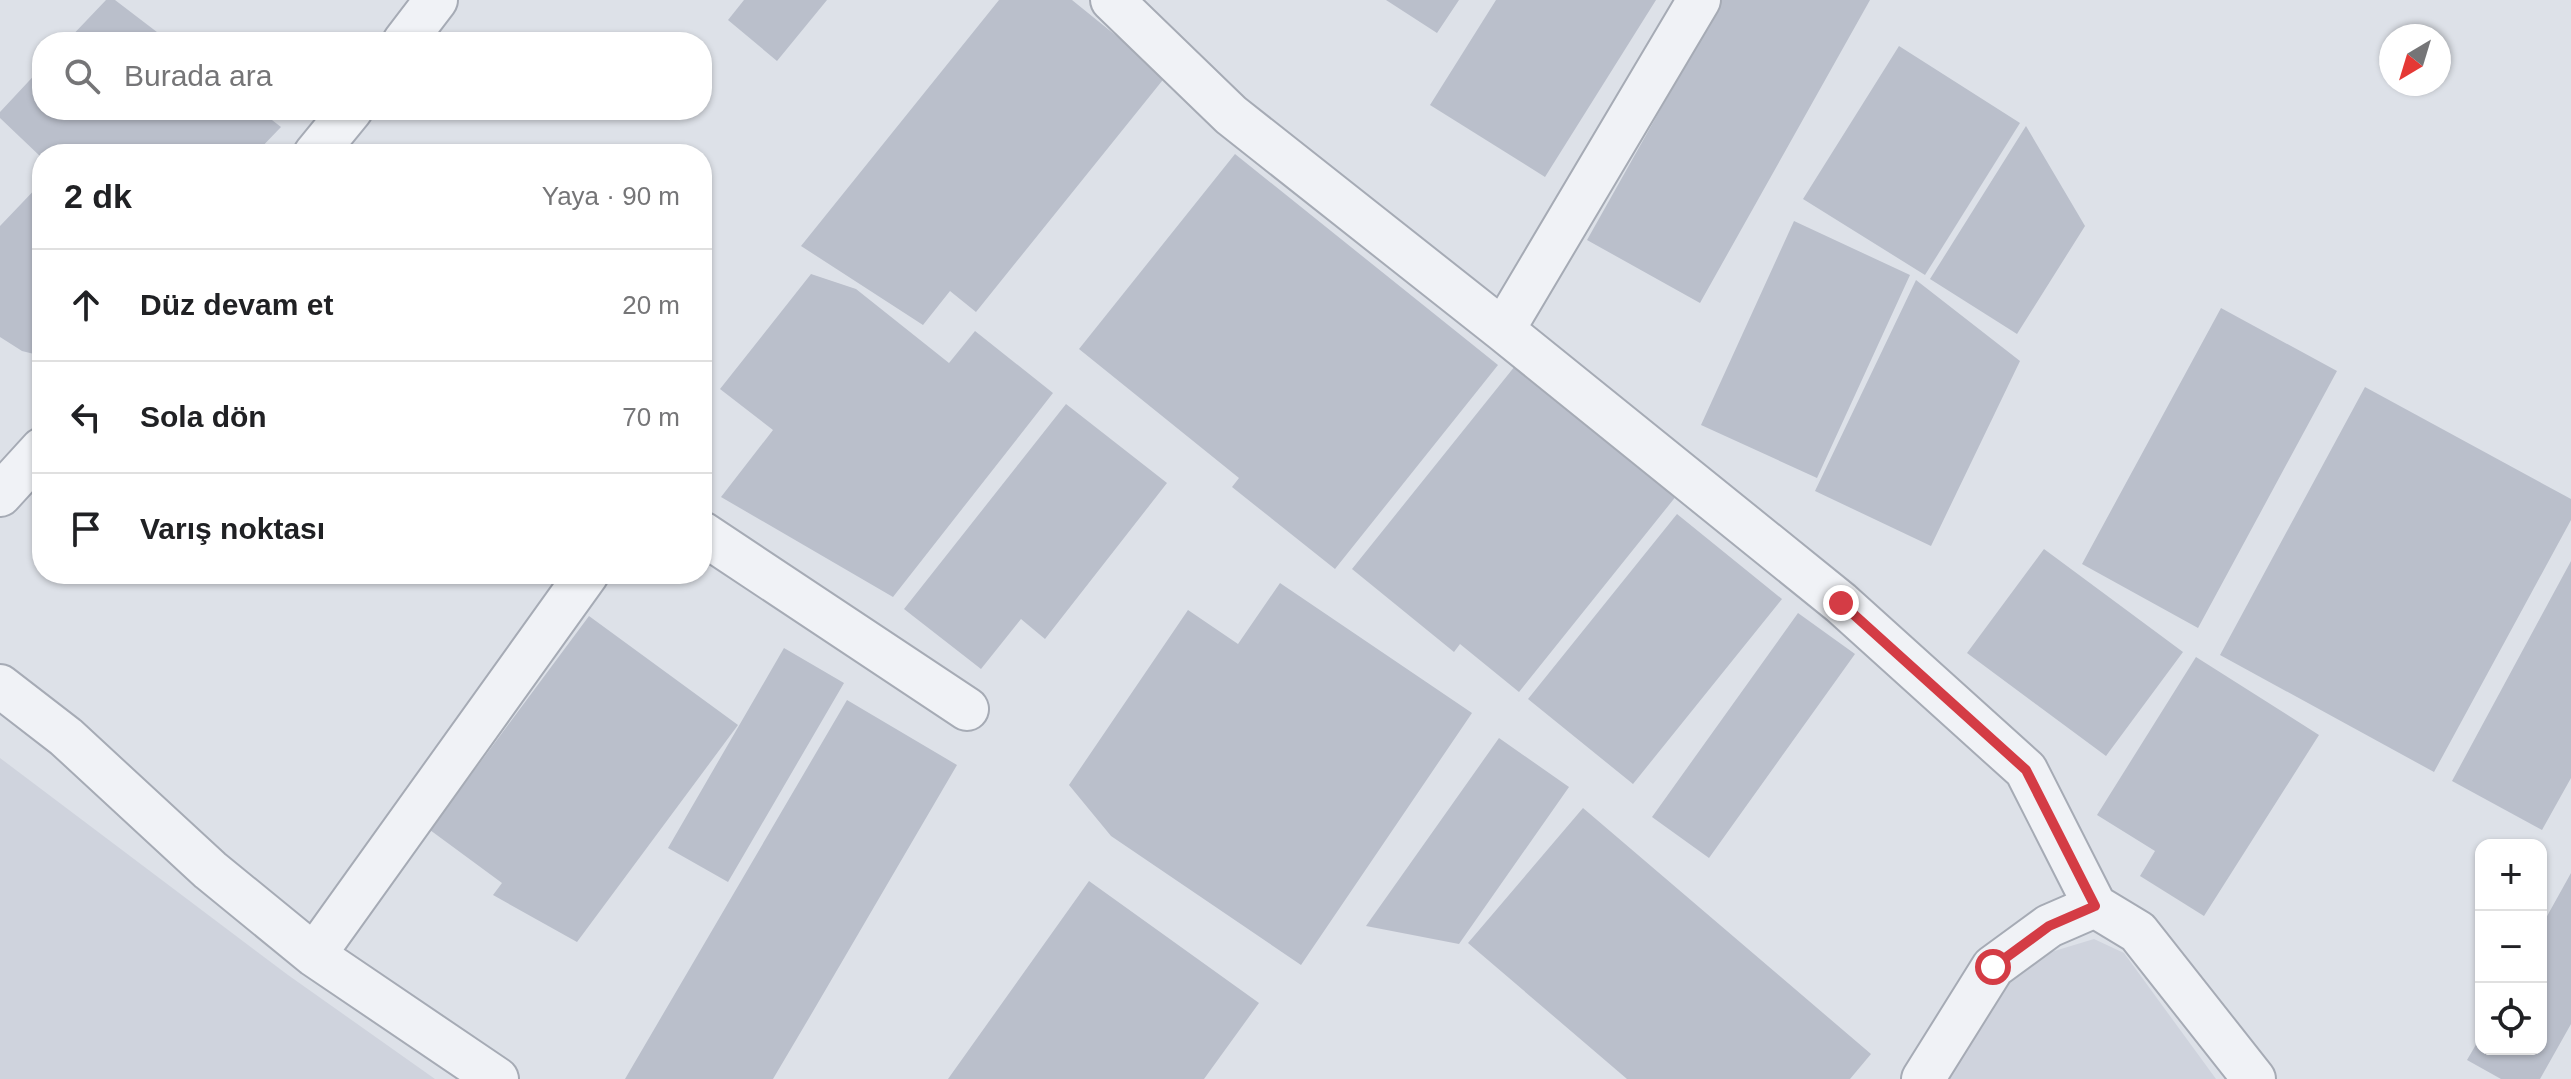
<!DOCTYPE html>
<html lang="tr">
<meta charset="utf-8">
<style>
body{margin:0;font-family:Helvetica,sans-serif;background:#f6f6f6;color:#202124}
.controls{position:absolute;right:24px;bottom:24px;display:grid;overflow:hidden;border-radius:16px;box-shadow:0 2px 6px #0004}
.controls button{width:72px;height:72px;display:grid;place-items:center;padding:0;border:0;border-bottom:2px solid #e0e0e0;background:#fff;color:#202124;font:40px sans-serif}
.compass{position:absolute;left:2379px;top:24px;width:72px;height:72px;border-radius:50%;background:#fff;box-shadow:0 2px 6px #0004;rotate:218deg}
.stop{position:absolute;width:24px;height:24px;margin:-18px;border:6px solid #d43c45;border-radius:50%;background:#fff}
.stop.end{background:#d43c45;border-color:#fff;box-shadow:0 2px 8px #0008}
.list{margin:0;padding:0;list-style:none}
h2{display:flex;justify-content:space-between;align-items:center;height:104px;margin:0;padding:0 32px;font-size:34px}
h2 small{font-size:26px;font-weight:400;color:#757577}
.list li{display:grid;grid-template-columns:52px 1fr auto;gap:24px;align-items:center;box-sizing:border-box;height:112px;padding:0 32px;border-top:2px solid #e0e0e0}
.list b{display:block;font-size:30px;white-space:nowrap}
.list em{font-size:26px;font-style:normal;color:#757577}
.icon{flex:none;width:44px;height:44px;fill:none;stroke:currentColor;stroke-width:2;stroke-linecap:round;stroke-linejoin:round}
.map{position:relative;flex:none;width:2571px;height:1079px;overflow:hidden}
.search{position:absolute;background:#fff;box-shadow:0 2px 6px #0004;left:32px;top:32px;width:680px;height:88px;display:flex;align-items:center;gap:20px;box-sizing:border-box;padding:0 28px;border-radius:32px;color:#757577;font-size:30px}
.panel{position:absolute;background:#fff;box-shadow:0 2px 6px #0004;left:32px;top:144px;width:680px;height:440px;border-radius:32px}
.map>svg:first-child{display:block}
</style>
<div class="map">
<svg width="2571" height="1079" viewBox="0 0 2571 1079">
<rect width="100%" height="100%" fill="#dde1e8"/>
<!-- built -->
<path fill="#cfd3dd" d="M 0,758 L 288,975 L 435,1079 L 0,1079 Z
M 2094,939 L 2124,953 L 2216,1079 L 1937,1079 L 1971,1021 L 2028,959 Z"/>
<!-- building -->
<path fill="#babfcb" d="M 106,0 L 115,0 L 170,42 L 66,42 Z
M 744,0 L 827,0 L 777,61 L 728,20 Z
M 999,0 L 1072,0 L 1166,76 L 976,312 L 950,291 L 923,325 L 801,246 Z
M 1386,0 L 1459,0 L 1437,33 Z
M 1496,0 L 1656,0 L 1545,177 L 1430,105 Z
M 1722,0 L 1870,0 L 1700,303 L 1587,240 Z
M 1899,46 L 2020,123 L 1925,275 L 1803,199 Z
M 42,67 L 42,110 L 259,110 L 281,127 L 255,154 L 42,154 L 42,158 L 0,118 L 0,112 Z
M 2026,126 L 2085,226 L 2017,334 L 1930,279 Z
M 1235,154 L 1498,365 L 1335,569 L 1232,487 L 1239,478 L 1079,349 Z
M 42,182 L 42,356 L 22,351 L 0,337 L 0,226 Z
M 1794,221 L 1910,275 L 1817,478 L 1701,425 Z
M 811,274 L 856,289 L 949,363 L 975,331 L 1053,393 L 893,597 L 721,497 L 773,430 L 720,389 Z
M 1916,280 L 2020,361 L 1931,546 L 1815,491 Z
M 2221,308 L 2337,371 L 2198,628 L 2082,564 Z
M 1515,366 L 1677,495 L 1519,692 L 1460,644 L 1454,652 L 1352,569 Z
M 2365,387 L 2571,499 L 2571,520 L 2434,772 L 2220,655 Z
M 1066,404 L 1167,483 L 1045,639 L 1021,619 L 981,669 L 904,609 Z
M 1677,514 L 1782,599 L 1633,784 L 1528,699 Z
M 2044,549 L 2183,652 L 2106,756 L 1967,653 Z
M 2571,561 L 2571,778 L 2542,830 L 2452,781 Z
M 1280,583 L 1472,713 L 1301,965 L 1111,836 L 1069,785 L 1188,610 L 1238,644 Z
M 1798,613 L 1855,654 L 1709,858 L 1652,817 Z
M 589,616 L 738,725 L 577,942 L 493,895 L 502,883 L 430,830 Z
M 784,648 L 844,683 L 728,882 L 668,848 Z
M 2196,657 L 2319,735 L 2204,916 L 2140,876 L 2155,851 L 2097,815 Z
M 847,700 L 957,765 L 812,1013 L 773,1079 L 625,1079 Z
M 1499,738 L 1569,787 L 1459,944 L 1366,926 Z
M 1583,808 L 1871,1054 L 1850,1079 L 1627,1079 L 1468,943 Z
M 2571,873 L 2571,1024 L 2540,1079 L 2501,1079 L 2467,1060 L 2481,1036 L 2481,1049 L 2541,1049 L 2541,927 Z
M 1089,881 L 1259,1003 L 1204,1079 L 948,1079 Z"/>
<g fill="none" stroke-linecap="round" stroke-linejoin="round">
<!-- street casing -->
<g stroke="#a6abb5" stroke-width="46">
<path id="street" d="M 1112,0 L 1231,115 L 1503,330 L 1841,603 L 2026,770 L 2095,906
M 404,42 L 436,0
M 315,154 L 351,110
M 1503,330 L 1699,0
M 0,495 L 42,449
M 702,533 L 967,709
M 0,686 L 66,737 L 210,870 L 314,955 L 497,1079
M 314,955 L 587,574
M 1923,1079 L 1993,967 L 2049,926 L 2095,906 L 2138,932 L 2254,1079"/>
</g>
<!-- street -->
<use href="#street" stroke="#f0f2f6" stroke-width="42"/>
</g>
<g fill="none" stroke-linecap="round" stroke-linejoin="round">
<!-- route -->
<path stroke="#d43c45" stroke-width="10" d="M 1841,603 L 2026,770 L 2095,906 L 2049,926 L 1993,967"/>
</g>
</svg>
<div class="controls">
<button>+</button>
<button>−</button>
<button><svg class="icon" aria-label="locate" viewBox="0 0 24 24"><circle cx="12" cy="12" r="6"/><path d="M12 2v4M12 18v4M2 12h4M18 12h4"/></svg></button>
</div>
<svg class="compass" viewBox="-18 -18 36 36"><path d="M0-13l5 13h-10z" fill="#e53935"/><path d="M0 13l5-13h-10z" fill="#757577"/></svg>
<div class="stop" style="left:1993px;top:967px"></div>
<div class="stop end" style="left:1841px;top:603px"></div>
<div class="search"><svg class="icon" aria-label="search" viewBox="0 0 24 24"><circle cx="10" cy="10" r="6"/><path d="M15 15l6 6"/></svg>Burada ara</div>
<section class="panel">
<h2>2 dk<small>Yaya · 90 m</small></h2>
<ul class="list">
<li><svg class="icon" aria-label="ahead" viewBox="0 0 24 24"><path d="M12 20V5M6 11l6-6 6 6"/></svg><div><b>Düz devam et</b></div><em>20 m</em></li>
<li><svg class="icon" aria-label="left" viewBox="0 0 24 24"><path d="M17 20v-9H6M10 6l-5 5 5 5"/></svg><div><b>Sola dön</b></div><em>70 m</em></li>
<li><svg class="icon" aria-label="arrive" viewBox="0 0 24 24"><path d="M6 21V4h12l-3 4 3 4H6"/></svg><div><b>Varış noktası</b></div></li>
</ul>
</section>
</div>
